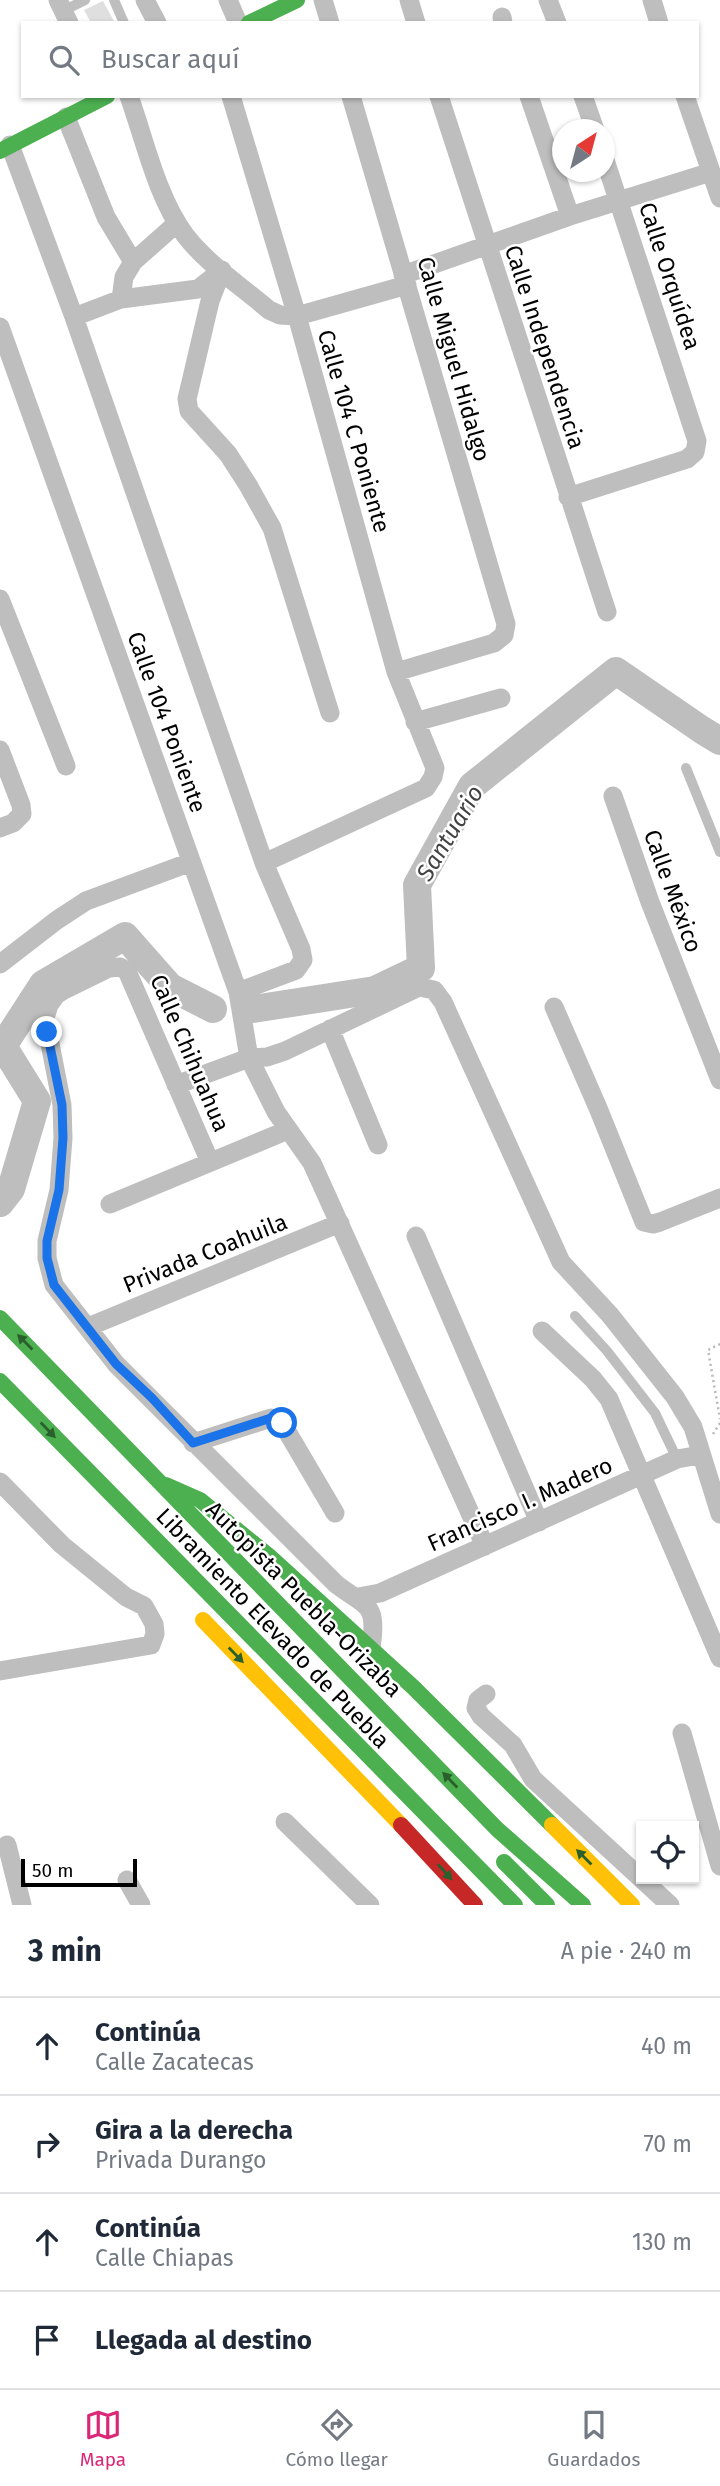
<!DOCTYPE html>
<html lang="es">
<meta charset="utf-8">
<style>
body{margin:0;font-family:"Fira Sans",sans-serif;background:#f6f6f7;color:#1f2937}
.controls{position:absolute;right:21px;bottom:21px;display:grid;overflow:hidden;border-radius:0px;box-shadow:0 2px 5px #0004}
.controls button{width:63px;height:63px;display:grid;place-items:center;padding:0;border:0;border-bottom:2px solid #e0e1e3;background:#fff;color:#1f2937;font:35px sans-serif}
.compass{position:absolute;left:552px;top:119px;width:63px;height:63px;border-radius:50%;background:#fff;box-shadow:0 2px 5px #0004;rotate:36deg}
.scale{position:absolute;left:21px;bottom:18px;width:116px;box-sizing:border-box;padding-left:7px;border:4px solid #000;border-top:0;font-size:19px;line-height:24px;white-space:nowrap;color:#000;-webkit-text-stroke:5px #fff;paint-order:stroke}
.stop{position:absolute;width:21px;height:21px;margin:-16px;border:5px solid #1a73e8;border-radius:50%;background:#fff}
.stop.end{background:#1a73e8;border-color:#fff;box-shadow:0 2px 7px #0008}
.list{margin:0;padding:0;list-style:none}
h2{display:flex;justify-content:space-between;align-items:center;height:91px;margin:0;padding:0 28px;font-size:30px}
h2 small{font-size:23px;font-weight:400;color:#747a83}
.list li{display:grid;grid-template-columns:46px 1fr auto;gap:21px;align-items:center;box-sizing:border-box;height:98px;padding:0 28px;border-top:2px solid #e0e1e3}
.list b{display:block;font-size:26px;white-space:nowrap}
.list p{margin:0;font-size:23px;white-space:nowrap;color:#747a83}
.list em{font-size:23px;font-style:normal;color:#747a83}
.icon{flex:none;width:38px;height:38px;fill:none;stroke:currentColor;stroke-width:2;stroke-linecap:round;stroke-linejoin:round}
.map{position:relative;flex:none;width:720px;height:1905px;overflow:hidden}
.search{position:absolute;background:#fff;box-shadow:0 2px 5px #0004;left:21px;right:21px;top:21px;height:77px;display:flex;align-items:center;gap:18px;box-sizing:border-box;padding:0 24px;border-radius:0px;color:#747a83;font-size:26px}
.sheet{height:483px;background:#fff}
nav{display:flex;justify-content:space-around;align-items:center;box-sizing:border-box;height:98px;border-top:2px solid #e0e1e3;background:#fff;font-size:19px;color:#747a83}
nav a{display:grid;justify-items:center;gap:4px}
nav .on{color:#db2777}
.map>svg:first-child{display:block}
</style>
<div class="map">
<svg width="720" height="1905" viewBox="0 0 720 1905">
<rect width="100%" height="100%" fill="#fff"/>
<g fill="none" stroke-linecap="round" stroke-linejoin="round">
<!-- river -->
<path stroke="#bebebe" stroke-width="28" d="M 253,1009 L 375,990 L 421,968 L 417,885 L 472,786 L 616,671 L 702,730 L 720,741
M 0,1203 L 11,1189 L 37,1101 L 3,1046 L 43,984 L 125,936 L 170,987 L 213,1009"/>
</g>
<!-- building -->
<path fill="#dfdfdf" d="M 103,1 L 115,23 L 91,23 L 84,10 Z"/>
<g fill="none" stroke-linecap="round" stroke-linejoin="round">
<!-- path -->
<path stroke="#b9b9b9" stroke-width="2.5" stroke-dasharray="2 3.5" stroke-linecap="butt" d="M 720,1344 L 708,1350 L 720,1419
M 713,1434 L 720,1423"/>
<!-- lane -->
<path stroke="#bebebe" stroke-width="10" d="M 114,0 L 124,23
M 63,11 L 85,0
M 686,768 L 720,852
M 575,1316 L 607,1351 L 655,1413 L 677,1459"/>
<!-- street -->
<path stroke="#bebebe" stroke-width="19" d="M 58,0 L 69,23
M 145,0 L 157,23
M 228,0 L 238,23
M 323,0 L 330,23
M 409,0 L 416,23
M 548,0 L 557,23
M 652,0 L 659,23
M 502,17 L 503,23
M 129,96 C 145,141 157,197 185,235 C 207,264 241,286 269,310 L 280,315 L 297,316 L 407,285
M 231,96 L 297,316 L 396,672 L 435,768 L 433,777 L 426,788 L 264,863
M 351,96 L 506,624 L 504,635 L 494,643 L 396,672
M 439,96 L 607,612
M 529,96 L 570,216
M 583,96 L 595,130
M 685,96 L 720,198
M 66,117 L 106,217 L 133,262
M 10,145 L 74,317 L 264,863 L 301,949 L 303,960 L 296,970 L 238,992
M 222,270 L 210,301 L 187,399 L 189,411 L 228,454 L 248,485 L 272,528 L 330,713
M 403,275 L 570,216 L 711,172
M 121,299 L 124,277 L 133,262 L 177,223
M 74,317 L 121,299 L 198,289 L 221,271
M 0,327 L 238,992 L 249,1058 L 276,1112 L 312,1163 L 485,1546
M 568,497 L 687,459 L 695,452 L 697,441 L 604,157
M 0,599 L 66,766
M 415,722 L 501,698
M 0,750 L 21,805 L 22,814 L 13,823 L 0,828
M 613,796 L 650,902 L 720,1080
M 0,964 L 57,920 L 86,901 L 191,862
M 554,1007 L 598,1108 L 644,1222 L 653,1224 L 660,1222 L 720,1198
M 330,1029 L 378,1145
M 176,1085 L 249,1058 L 267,1057 L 285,1051 L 419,987 L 434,990 L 443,1002 L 561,1262 L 610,1315 L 675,1397 L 693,1427 L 720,1514
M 210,1162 L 127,971 L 120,967 L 109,968 L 64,990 L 56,995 L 49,1005 L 45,1018 L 62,1105 L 63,1138 L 59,1190 L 47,1241 L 47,1258 L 54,1285 L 116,1364 L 336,1584 C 367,1608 378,1602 371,1648
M 110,1204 L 288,1130
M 416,1236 L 539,1522
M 88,1327 L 340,1223
M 542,1331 L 593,1379 L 609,1399 L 720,1658
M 193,1443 L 271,1418 L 282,1423 L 335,1513
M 0,1482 L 62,1545 L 126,1597 L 144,1606 L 154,1624 L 155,1634 L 151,1645 L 0,1671
M 358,1597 L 380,1593 L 677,1459 L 700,1455
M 486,1694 L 478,1700 L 476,1708 L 481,1716 L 513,1745 L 533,1779 L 670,1905
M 682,1733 L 720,1866
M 285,1822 L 370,1905
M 7,1845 L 22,1905
M 127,1880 L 141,1905"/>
<!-- fast -->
<path stroke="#4caf50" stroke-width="16" d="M 249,23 L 297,0
M 0,151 L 107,96
M 0,1318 L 497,1829 L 583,1905
M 0,1381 L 515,1905
M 166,1485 L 200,1500 L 269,1556 L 413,1687 L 552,1825
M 504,1862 L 547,1905"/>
<!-- slow -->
<path stroke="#ffc107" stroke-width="16" d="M 203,1620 L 401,1825
M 552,1825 L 632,1905"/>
<!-- jam -->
<path stroke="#c62828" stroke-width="16" d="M 401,1825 L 475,1905"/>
</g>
<!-- one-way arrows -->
<defs><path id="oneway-solid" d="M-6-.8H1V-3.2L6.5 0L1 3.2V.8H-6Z" transform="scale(1.75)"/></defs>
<g fill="#2a602c">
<use href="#oneway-solid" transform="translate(25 1342) rotate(-135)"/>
<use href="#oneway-solid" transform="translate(48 1430) rotate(46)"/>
<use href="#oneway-solid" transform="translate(236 1655) rotate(46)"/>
<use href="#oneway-solid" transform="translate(450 1780) rotate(-134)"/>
<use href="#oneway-solid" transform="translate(584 1857) rotate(-135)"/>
<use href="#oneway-solid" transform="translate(445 1872) rotate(48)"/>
</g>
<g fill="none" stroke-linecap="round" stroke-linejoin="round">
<!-- route -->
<path stroke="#1a73e8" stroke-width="9" d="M 47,1032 L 62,1105 L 63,1138 L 59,1190 L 47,1241 L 47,1258 L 54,1285 L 116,1364 L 152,1398 L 193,1443 L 271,1418 L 282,1423"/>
</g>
<g text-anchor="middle" stroke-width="5" stroke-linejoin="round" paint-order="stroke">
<!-- street labels -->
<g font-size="23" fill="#000" stroke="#fff">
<text transform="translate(670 276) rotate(72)" y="8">Calle Orquídea</text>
<text transform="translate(545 347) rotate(72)" y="8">Calle Independencia</text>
<text transform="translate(454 359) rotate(74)" y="8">Calle Miguel Hidalgo</text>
<text transform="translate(354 431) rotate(74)" y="8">Calle 104 C Poniente</text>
<text transform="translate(167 722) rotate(70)" y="8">Calle 104 Poniente</text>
<text transform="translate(673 891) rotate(70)" y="8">Calle México</text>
<text transform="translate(190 1053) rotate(67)" y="8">Calle Chihuahua</text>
<text transform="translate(205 1253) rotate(-22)" y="8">Privada Coahuila</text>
<text transform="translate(520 1504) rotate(-24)" y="8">Francisco I. Madero</text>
<text transform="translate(304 1599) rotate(45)" y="8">Autopista Puebla-Orizaba</text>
<text transform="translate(273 1628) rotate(46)" y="8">Libramiento Elevado de Puebla</text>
</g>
<!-- water labels -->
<g font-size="24" font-style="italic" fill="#434343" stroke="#fff">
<text transform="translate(450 833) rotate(-59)" y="8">Santuario</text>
</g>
</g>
</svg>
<div class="controls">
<button><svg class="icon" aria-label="locate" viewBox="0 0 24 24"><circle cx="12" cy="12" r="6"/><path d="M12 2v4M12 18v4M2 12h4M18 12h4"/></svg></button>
</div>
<svg class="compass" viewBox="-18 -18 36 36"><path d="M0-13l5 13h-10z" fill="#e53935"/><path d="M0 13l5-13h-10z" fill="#747a83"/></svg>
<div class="scale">50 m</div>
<div class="stop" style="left:282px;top:1423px"></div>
<div class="stop end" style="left:47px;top:1032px"></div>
<div class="search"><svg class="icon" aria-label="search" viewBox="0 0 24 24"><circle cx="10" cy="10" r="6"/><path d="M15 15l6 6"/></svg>Buscar aquí</div>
</div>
<section class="sheet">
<h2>3 min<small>A pie · 240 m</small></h2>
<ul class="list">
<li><svg class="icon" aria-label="ahead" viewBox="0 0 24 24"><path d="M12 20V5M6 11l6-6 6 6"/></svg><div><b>Continúa</b><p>Calle Zacatecas</p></div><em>40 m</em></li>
<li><svg class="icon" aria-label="right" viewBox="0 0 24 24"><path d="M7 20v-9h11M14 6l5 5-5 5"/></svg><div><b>Gira a la derecha</b><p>Privada Durango</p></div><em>70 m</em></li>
<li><svg class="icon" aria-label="ahead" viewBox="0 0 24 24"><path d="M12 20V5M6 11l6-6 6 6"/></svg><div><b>Continúa</b><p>Calle Chiapas</p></div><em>130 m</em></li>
<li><svg class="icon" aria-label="arrive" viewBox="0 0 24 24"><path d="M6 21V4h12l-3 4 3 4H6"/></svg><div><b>Llegada al destino</b></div></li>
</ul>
</section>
<nav>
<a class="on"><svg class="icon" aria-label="map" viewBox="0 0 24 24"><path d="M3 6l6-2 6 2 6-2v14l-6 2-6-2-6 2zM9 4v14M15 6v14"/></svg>Mapa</a>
<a><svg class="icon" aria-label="directions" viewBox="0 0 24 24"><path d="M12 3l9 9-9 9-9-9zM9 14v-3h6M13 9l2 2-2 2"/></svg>Cómo llegar</a>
<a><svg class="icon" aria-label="saved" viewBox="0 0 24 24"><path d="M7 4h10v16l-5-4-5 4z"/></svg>Guardados</a>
</nav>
